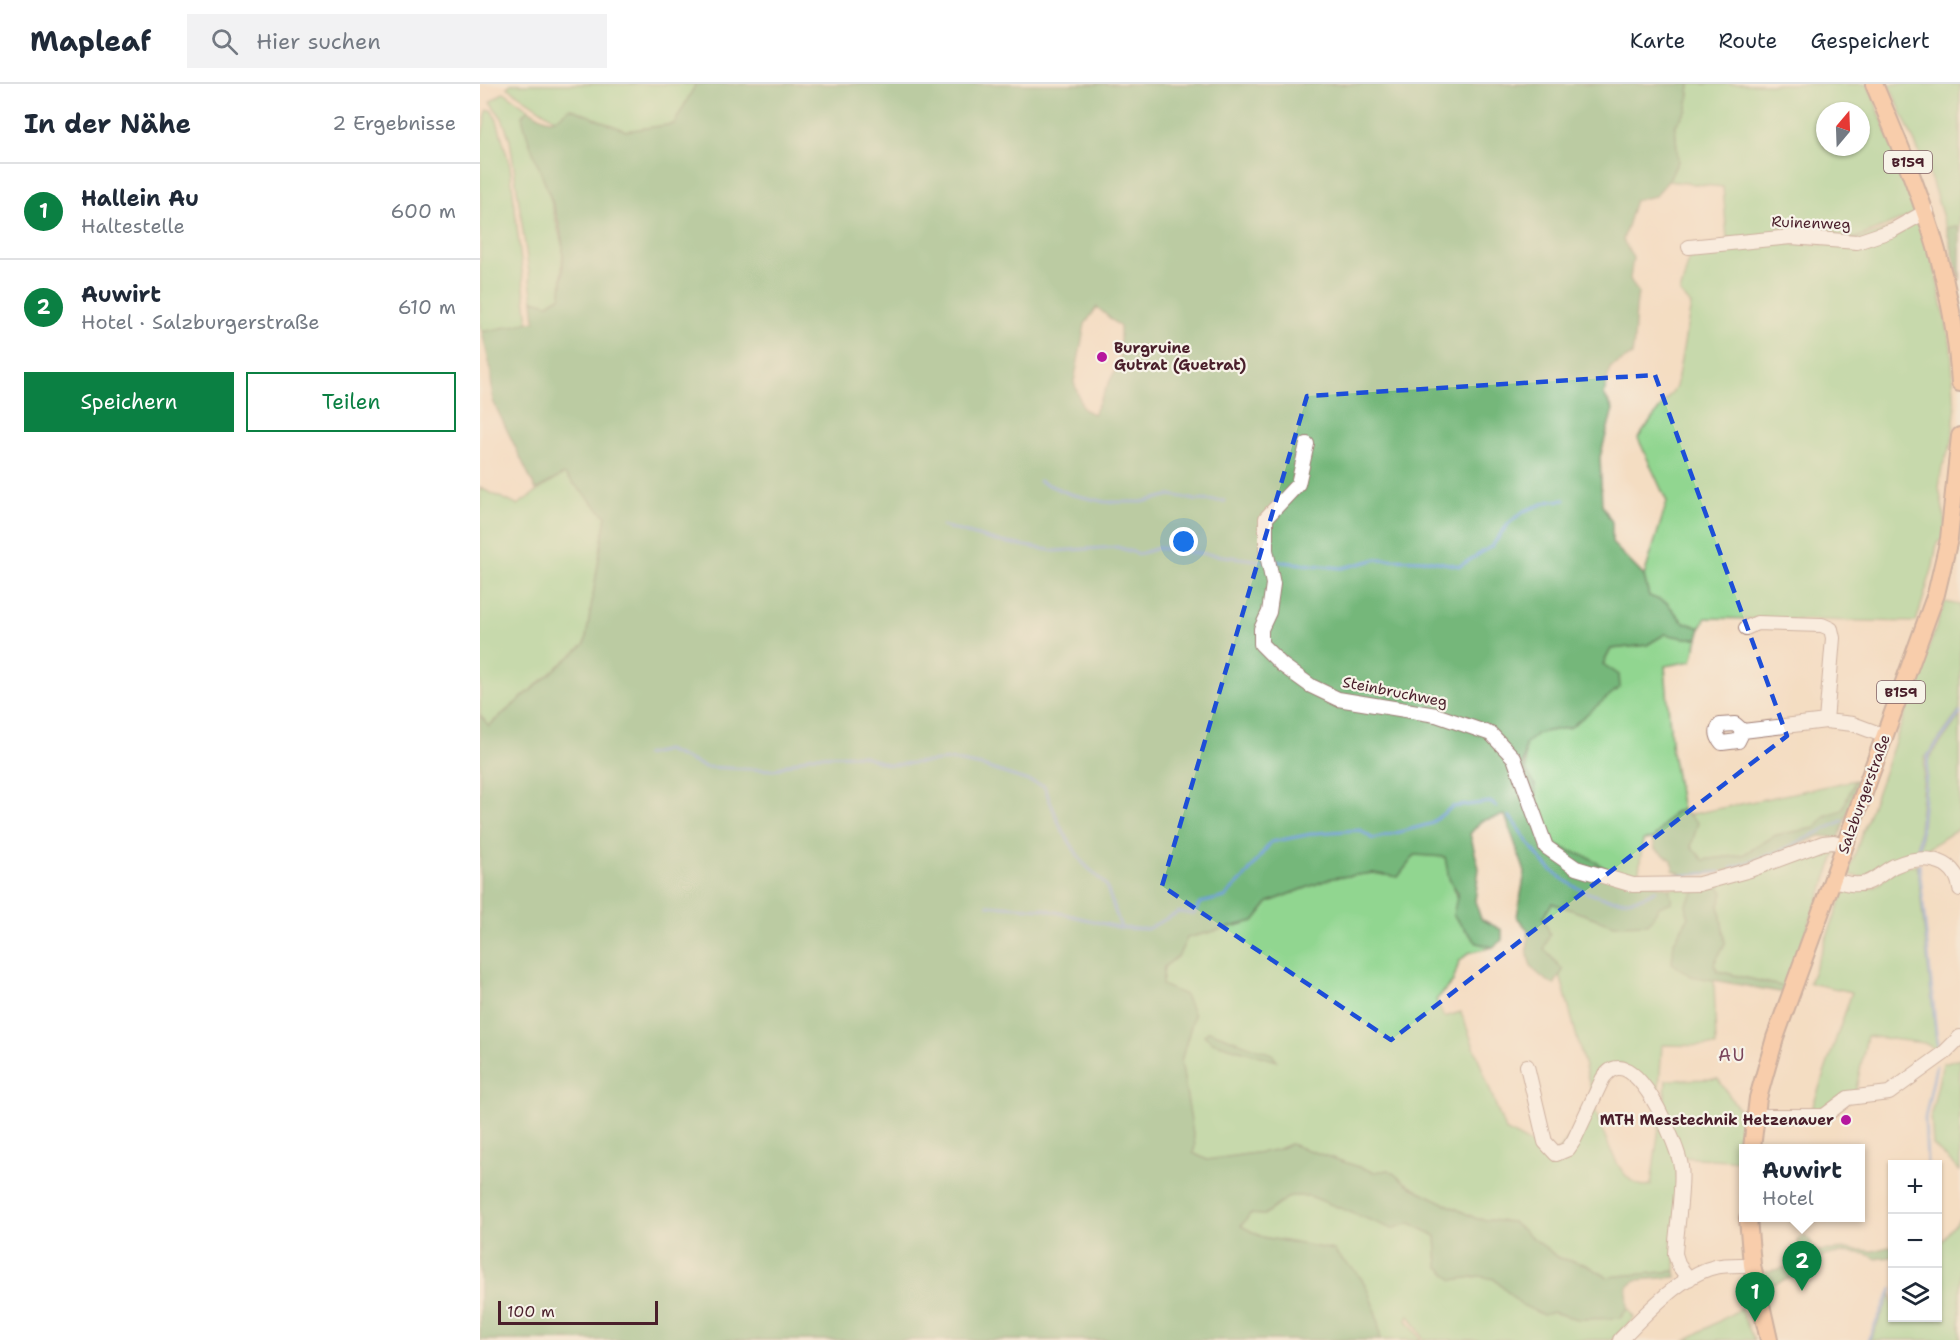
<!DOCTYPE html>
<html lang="de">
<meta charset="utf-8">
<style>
body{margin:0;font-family:"Shantell Sans",sans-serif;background:#f2f2f3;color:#1f2937}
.controls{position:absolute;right:18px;bottom:18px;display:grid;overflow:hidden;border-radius:0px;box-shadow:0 2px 4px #0004}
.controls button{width:54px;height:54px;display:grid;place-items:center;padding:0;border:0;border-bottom:2px solid #e0e1e3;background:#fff;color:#1f2937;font:30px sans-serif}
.compass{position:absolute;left:1336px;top:18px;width:54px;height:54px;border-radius:50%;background:#fff;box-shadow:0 2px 4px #0004;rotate:19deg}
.scale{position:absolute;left:18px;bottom:15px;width:160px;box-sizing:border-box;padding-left:6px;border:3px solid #4a1f2b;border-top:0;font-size:16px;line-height:21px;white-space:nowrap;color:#4a1f2b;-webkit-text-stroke:4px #f7f3e8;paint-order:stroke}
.you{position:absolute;left:704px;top:458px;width:21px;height:21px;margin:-15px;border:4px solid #fff;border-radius:50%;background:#1a73e8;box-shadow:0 0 0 9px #1a73e833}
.badge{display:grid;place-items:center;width:39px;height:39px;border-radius:50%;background:#0b8043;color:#fff;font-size:20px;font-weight:700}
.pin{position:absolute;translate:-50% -50px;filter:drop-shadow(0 2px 3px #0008)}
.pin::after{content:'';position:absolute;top:32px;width:21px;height:18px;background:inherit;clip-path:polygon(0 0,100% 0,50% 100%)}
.popup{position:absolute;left:1259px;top:1060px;width:126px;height:78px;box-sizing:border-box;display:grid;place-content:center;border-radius:0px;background:#fff;filter:drop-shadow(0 2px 4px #0005);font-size:20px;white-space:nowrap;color:#747a83}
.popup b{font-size:22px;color:#1f2937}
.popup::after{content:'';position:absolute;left:50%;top:100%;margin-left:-12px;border:12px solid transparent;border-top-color:#fff}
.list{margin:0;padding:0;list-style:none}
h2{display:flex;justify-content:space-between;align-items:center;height:78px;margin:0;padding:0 24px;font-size:26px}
h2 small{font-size:20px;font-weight:400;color:#747a83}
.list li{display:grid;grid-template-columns:39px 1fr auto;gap:18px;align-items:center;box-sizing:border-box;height:96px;padding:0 24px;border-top:2px solid #e0e1e3}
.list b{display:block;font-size:22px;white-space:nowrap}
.list p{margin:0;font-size:20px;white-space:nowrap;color:#747a83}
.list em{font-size:20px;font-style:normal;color:#747a83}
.actions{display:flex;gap:12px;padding:18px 24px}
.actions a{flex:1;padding:14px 0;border:2px solid #0b8043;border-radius:0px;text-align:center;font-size:21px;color:#0b8043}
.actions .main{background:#0b8043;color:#fff}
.icon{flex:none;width:33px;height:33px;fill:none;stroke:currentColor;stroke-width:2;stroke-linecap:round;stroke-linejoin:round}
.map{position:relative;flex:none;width:1480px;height:1256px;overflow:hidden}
header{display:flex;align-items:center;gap:36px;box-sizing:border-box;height:84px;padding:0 30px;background:#fff;border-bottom:2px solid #e0e1e3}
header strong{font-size:28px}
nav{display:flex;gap:33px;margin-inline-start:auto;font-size:21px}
.search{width:420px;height:54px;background:#f2f2f3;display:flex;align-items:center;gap:15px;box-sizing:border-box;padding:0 21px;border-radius:0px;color:#747a83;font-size:22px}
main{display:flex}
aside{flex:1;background:#fff}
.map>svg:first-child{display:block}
</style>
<header>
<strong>Mapleaf</strong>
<div class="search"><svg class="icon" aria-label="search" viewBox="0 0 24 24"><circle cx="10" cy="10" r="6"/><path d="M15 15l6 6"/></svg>Hier suchen</div>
<nav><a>Karte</a><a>Route</a><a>Gespeichert</a></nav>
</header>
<main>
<aside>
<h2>In der Nähe<small>2 Ergebnisse</small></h2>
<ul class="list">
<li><span class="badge">1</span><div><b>Hallein Au</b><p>Haltestelle</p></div><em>600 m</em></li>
<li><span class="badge">2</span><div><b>Auwirt</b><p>Hotel · Salzburgerstraße</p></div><em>610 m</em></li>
</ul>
<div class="actions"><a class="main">Speichern</a><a>Teilen</a></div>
</aside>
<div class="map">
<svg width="1480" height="1256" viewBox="0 0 1480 1256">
<rect width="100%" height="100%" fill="#f7f3e8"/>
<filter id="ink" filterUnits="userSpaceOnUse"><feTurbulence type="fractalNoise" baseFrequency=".0167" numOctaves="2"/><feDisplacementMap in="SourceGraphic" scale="12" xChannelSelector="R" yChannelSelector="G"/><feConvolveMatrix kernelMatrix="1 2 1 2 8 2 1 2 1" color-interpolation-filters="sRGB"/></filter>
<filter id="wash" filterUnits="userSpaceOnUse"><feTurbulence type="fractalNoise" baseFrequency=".008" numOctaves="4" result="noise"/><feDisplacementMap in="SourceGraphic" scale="24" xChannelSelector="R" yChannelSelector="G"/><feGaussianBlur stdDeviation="1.35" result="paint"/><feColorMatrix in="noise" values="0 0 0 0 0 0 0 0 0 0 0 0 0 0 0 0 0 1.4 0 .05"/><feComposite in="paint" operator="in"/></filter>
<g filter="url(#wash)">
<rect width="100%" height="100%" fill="#f4ddc2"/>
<!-- green -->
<path fill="#91d690" stroke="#6e7a5e" stroke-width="1.5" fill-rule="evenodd" d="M 31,0 L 216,0 L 194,40 L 146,47 L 90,24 L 76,36 L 27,3 Z
M 1210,0 L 1388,0 L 1438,126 L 1431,132 L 1376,154 L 1247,155 L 1243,103 L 1188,97 L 1198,77 L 1195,42 L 1207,26 ZM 1345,27 L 1381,27 L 1381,63 L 1345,63 Z
M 1409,0 L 1480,0 L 1480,147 L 1476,142 L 1466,144 L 1452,98 Z
M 24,8 L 48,25 L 42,32 L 70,113 L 83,164 L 81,212 L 68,220 L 53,216 L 30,56 L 22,34 L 10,18 Z
M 7,26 L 11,26 L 17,36 L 30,82 L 48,239 L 2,248 L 0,242 L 0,60 Z
M 1439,136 L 1445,138 L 1471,262 L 1475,327 L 1472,358 L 1462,383 L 1459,404 L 1465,436 L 1464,454 L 1457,459 L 1453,482 L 1436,538 L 1225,534 L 1221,544 L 1203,538 L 1187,519 L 1169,512 L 1164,492 L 1187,418 L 1158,354 L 1196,303 L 1211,221 L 1200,209 L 1210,172 C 1250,150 1308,162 1351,160 C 1374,159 1415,142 1439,136 Z
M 84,389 L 126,432 L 105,560 L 8,642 L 0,631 L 0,404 L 37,421 Z
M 1465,518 L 1480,521 L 1480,626 L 1445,674 L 1437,770 C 1418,779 1386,802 1368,789 Z
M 1185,550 L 1204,554 L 1218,554 L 1212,577 L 1185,582 L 1192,669 L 1202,726 L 1194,728 L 1173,755 L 1163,756 L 1158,794 L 1131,789 L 1110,774 L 1076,762 C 1057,730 1043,697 1045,660 L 1058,649 L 1091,643 L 1131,565 L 1167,561 Z
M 1480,632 L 1480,744 L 1440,769 L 1448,676 Z
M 1375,696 L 1363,726 L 1345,732 L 1335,744 L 1296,751 L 1263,771 L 1223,776 L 1211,762 L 1217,739 L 1208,731 Z
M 1340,762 L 1358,764 L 1305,903 L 1238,887 L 1234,880 L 1245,859 L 1239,821 L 1243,809 L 1237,799 Z
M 935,771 L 965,772 C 970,802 986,830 997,859 L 1013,863 L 988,869 L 979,878 L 973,897 L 956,916 L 964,933 L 981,928 L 1025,1046 L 1074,1072 L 1114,1024 C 1124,1047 1140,1110 1171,1101 L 1180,1036 L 1197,1083 L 1195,1187 L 1127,1193 L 1107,1181 L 1079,1174 L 1032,1138 L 997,1135 L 931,1103 L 909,1086 L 894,1088 L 810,1060 L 796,1066 L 727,1076 L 713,1069 L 715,1062 L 701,977 L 714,931 L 682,901 L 684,883 L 699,871 L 707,854 L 774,837 L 789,818 L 852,794 L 893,789 L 918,793 Z
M 1437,780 L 1457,966 L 1444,959 L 1387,952 L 1375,1010 C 1358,1013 1347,1024 1331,1028 L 1372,908 L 1329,899 L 1365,806 L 1395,803 L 1415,786 Z
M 1189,804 L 1217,804 L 1208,834 L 1194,858 L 1211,892 L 1234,894 L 1236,962 L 1182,961 L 1178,1018 L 1141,979 L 1112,1009 L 1080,891 L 1083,886 L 1064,865 L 1063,833 L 1072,819 L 1134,841 Z
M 1480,974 L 1480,1087 L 1453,1061 L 1451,1030 L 1463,979 Z
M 1238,995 L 1267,1037 L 1263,1077 L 1202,1073 L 1184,1026 L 1186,996 Z
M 810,1112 L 830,1112 L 912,1144 L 930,1139 L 956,1152 L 958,1182 L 973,1196 L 1000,1192 L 1014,1195 L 1040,1220 L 1098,1235 L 1140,1234 L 1148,1224 L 1154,1234 L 1131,1256 L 944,1256 L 929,1231 L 927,1236 L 941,1256 L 900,1256 C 900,1239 889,1202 877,1189 C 869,1180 860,1177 854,1166 L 782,1153 L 761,1142 L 770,1130 L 784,1131 Z
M 1480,1134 L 1480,1256 L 1390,1256 L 1412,1209 L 1412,1234 L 1458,1234 L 1458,1161 Z
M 1260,1225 L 1274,1256 L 1206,1256 Z"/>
<!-- forest -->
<path fill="#74b77a" stroke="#5f6b52" stroke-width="1.5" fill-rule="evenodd" d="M 216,0 L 1210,0 L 1207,26 L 1195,42 L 1198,77 L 1188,97 L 1175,112 L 1155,116 L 1143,156 L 1153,174 L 1150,195 L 1158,209 C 1154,230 1156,250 1152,271 L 1130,284 L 1124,311 L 1133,325 L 1120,373 L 1122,421 L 1132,438 L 1132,459 L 1164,492 L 1169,512 L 1187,519 L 1203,538 L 1221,544 L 1218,554 L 1204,554 L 1185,550 L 1167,561 L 1131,565 L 1123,580 L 1139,591 L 1140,603 L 1091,643 L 1058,649 L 1045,660 L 1043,682 L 1055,701 L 1058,731 L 1076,762 L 1110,774 L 1131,789 L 1189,804 L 1192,818 L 1179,823 L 1168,840 L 1134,841 L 1072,819 L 1063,833 L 1070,850 L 1064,865 L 1083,886 L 1074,901 C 1045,884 1047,877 1048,846 L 1037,833 L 1045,788 L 1025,731 L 1001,737 L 990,750 L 999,784 L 995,817 L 1001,835 L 1022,846 L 1022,856 L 1013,863 L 997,859 L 973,831 L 978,809 L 969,795 L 965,773 L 935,771 L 918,793 L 893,789 L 852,794 L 789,818 L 774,837 L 707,854 L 699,871 L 684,883 L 682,901 L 705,911 L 714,931 L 701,977 L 715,1062 L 713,1069 L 727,1076 L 796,1066 L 810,1060 L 894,1088 L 909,1086 L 931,1103 L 997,1135 L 1032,1138 L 1079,1174 L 1107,1181 L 1127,1193 L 1195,1187 L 1196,1193 L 1156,1196 L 1147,1204 L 1148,1224 L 1140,1234 L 1098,1235 L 1072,1228 L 1063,1231 L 1040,1220 L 1014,1195 L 999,1192 L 973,1196 L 958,1182 L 956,1152 L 930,1139 L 912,1145 L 830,1112 L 810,1112 L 784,1131 L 770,1130 L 761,1142 L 782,1153 L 854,1166 C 860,1177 869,1180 877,1189 C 889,1202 900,1239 900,1256 L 0,1256 L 0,631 L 9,642 L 105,560 L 126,432 L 84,390 L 56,406 L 13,317 L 10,282 L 2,248 L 55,237 L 53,216 L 68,220 L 81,212 C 82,196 84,180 83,165 C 80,119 51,77 42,32 L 48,25 C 69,38 71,41 90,24 L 146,47 L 194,40 ZM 617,223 L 640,243 L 640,277 L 613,330 L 603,325 L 594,298 L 605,240 Z
M 1476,142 L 1480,147 L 1480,196 L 1466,144 Z
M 1375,696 L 1378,697 L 1359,754 L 1340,752 L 1288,774 L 1241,788 L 1206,792 L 1193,786 L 1192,776 L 1175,765 L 1173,755 L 1194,728 L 1202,726 L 1218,739 L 1211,762 L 1223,776 L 1263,771 L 1296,751 L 1335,744 L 1345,732 L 1362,726 Z
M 1237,799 L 1243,809 L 1239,821 L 1245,859 L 1234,880 L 1237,887 L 1305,903 L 1305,909 L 1211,892 L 1192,879 L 1194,858 L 1208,834 L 1206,820 L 1217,804 Z
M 729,947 L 792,970 L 797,977 L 732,958 L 724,951 Z
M 1324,1152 L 1330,1156 L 1336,1167 L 1366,1165 L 1393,1167 L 1412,1162 L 1412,1173 L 1396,1175 C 1382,1165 1347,1167 1332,1179 C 1328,1182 1327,1186 1322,1189 C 1311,1194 1298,1198 1286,1203 L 1284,1188 C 1300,1185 1311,1184 1322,1170 L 1317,1156 Z"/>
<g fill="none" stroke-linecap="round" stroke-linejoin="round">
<!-- stream -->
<path stroke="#6e9ed8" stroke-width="3" d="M 559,397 L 590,410 L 625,418 L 662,418 L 691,411 L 715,416 L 745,417
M 462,442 L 516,457 L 575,467 L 637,463 L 659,470 L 678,464 L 783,477
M 793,477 L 862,484 L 898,475 L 947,476 L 980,482 L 1012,462 L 1029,439 L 1044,427 L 1071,417 L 1085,416
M 165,671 L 186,666 L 225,683 L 294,686 L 331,672 L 381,671 L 409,681 L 471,676 L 502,682 L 564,702 L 581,744 L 602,778 L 626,801 L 641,844
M 1029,732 C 1042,748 1054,770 1069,784 C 1097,809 1142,829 1176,806
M 1438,771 L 1448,672 L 1480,629
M 1439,780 L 1458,968
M 1252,784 L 1298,768 L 1362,737
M 1194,792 L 1240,788
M 508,821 L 564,825 L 641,844 L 667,845 L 699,828 L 714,830 L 720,819 L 745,813 L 765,793 L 791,758 L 836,749 L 880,746 L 893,755 L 950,740 L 972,723 L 1010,718 L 1017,723
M 1447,1080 L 1445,1034 L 1456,982
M 1388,1256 L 1412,1205"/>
</g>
</g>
<g filter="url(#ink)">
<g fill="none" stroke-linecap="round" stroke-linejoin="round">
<!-- minor casing -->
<g stroke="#9f7e76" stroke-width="16">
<path id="minor" d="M 1209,163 L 1311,153 L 1377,158 L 1413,146 L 1447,127
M 827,360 L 818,400 L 786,434 L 786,466 L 793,500 L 789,528 L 781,545 L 781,560 L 802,581 L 831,602 L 858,615 L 956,631 L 1011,650 L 1034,674 L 1066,763 L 1096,784 L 1153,801 L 1219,800 L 1270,786 L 1343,759 L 1354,758 L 1365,762
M 1266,544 L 1277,539 L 1342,541 L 1351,545 L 1353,554 L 1346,637
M 1263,647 L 1258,657 L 1242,659 C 1237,653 1235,648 1240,641 L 1255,640 L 1263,647 L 1346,637 L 1373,640 L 1405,652
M 1353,796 C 1364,799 1375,802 1386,799 C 1396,796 1404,787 1414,782 C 1439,771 1476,771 1480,805
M 1047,982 L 1065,1058 L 1076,1070 L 1088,1065 L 1094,1056 L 1123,994 C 1127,989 1131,984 1138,984 C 1164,982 1197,1060 1201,1082 C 1204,1101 1196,1148 1195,1170 L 1199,1182 L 1209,1195
M 1275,1032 L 1344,1032 L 1368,1014 L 1409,1009 L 1463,970 L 1480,953
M 1140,1256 C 1163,1232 1202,1190 1235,1183 C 1247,1180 1259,1181 1272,1181"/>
</g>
<!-- major casing -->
<g stroke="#9f7e76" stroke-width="20">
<path id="major" d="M 1394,0 C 1437,102 1473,186 1480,299
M 1272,1064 L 1278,1014 L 1295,954 L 1456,510 L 1469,455 L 1480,352
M 1268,1134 L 1272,1181 L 1289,1256"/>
</g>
<!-- minor -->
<use href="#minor" stroke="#fff" stroke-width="14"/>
<!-- major -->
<use href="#major" stroke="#fcba8e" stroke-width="16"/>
</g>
</g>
<!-- marked area -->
<path d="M0 0H1480V1256H0ZM 1175,291 L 1307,652 L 911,956 L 682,802 L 827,312 Z" fill="#f4ddc2" fill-opacity=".55" fill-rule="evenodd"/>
<path fill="none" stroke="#1d4ed8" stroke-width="4.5" stroke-dasharray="12 8" stroke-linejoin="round" d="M 1175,291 L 1307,652 L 911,956 L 682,802 L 827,312 Z"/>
<!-- markers -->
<g fill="#b5179e" stroke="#f7f3e8" stroke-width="2">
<circle cx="622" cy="273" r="6"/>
<circle cx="1366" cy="1036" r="6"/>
</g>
<g text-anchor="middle" stroke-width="4.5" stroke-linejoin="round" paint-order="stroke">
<!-- shield labels -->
<g fill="#f7f3e8" stroke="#7e5f64" stroke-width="1.5">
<rect x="1404" y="67" width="48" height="22" rx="4.5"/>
<rect x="1397" y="597" width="48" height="22" rx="4.5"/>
</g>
<g font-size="14" font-weight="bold" fill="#4a1f2b">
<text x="1428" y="83">B159</text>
<text x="1421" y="613">B159</text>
</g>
<!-- street labels -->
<g font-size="15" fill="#4a1f2b" stroke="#f7f3e8">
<text transform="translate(1331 139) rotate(2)" y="5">Ruinenweg</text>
<text transform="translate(915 608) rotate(11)" y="5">Steinbruchweg</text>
<text transform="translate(1384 710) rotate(-70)" y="5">Salzburgerstraße</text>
</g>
<!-- poi labels -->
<g font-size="15" font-weight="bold" fill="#4a1f2b" stroke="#f7f3e8" text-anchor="start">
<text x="634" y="269">Burgruine<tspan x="634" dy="17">Gutrat (Guetrat)</tspan></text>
<text x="1354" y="1041" text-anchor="end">MTH Messtechnik Hetzenauer</text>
</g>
<!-- quarter labels -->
<g font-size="18" letter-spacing="1.5" fill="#7a455b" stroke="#f7f3e8">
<text x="1252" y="977">AU</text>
</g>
</g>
</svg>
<div class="controls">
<button>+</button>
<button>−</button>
<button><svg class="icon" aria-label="layers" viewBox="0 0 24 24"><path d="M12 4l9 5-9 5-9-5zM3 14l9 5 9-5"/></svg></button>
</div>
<svg class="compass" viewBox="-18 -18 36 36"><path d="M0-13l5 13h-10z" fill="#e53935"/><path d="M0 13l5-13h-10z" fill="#747a83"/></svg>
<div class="scale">100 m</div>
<div class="you"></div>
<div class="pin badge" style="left:1275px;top:1238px">1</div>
<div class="pin badge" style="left:1322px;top:1207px">2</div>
<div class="popup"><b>Auwirt</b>Hotel</div>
</div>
</main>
